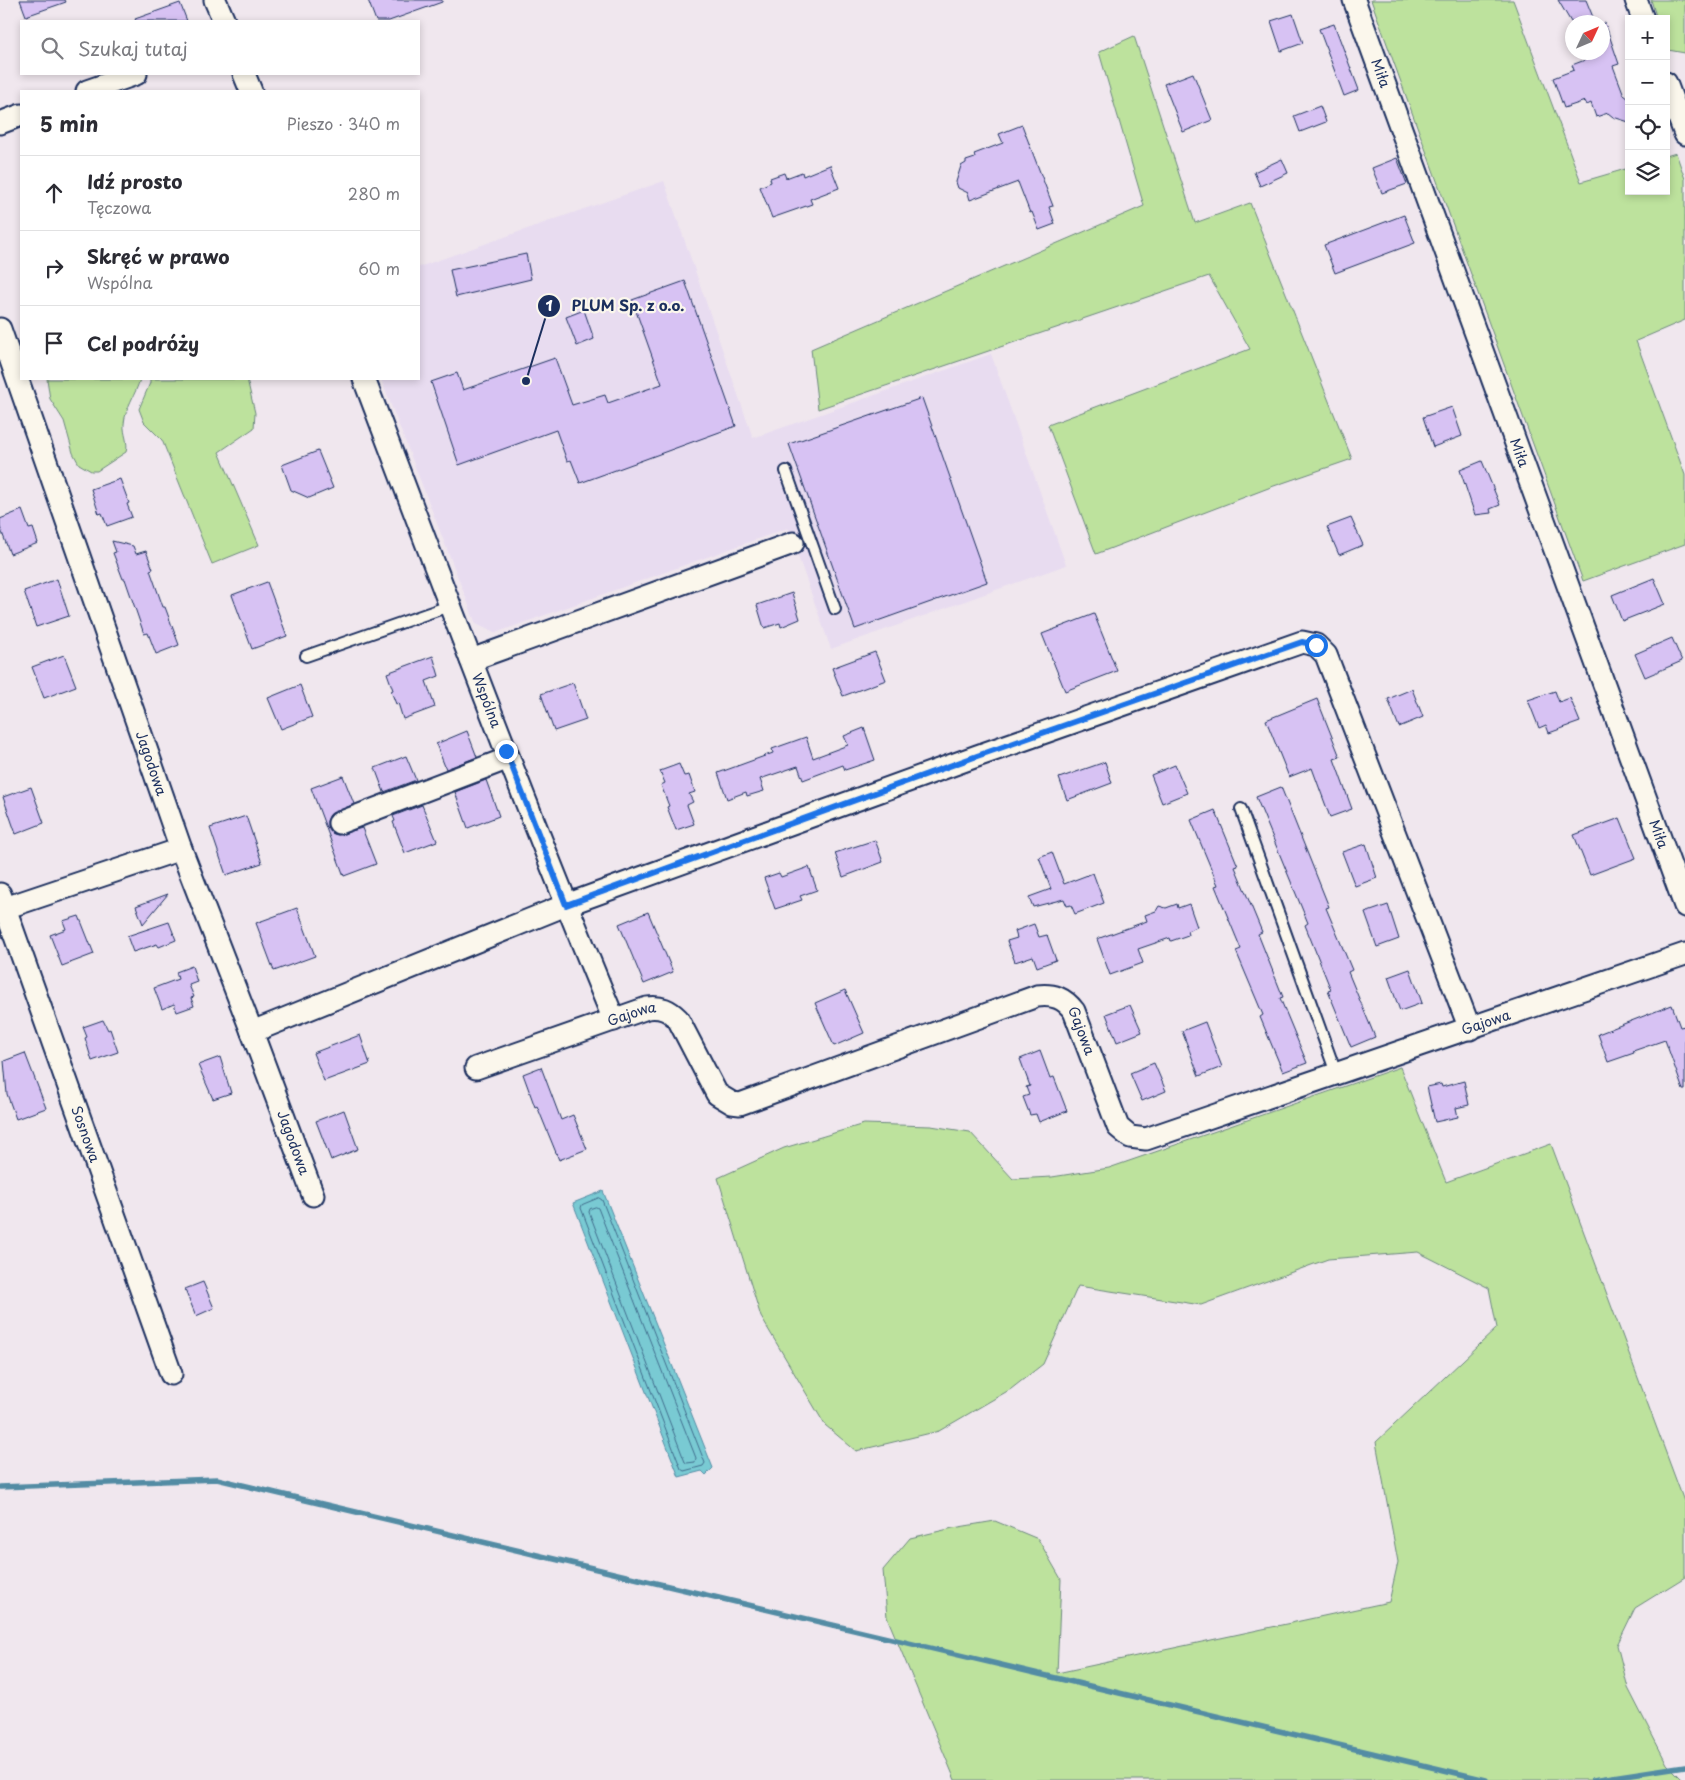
<!DOCTYPE html>
<html lang="pl">
<meta charset="utf-8">
<style>
body{margin:0;font-family:"Playpen Sans",sans-serif;background:#f7f7f7;color:#2b2b33}
.controls{position:absolute;right:15px;top:15px;display:grid;overflow:hidden;border-radius:0px;box-shadow:0 2px 8px #0003}
.controls button{width:45px;height:45px;display:grid;place-items:center;padding:0;border:0;border-bottom:1px solid #e1e1e2;background:#fff;color:#2b2b33;font:25px sans-serif}
.compass{position:absolute;left:1565px;top:15px;width:45px;height:45px;border-radius:50%;background:#fff;box-shadow:0 2px 8px #0003;rotate:46deg}
.stop{position:absolute;width:15px;height:15px;margin:-11px;border:4px solid #1a73e8;border-radius:50%;background:#fff}
.stop.end{background:#1a73e8;border-color:#fff;box-shadow:0 1px 5px #0008}
.list{margin:0;padding:0;list-style:none}
h2{display:flex;justify-content:space-between;align-items:center;height:65px;margin:0;padding:0 20px;font-size:21px}
h2 small{font-size:16px;font-weight:400;color:#7c7c81}
.list li{display:grid;grid-template-columns:32px 1fr auto;gap:15px;align-items:center;box-sizing:border-box;height:75px;padding:0 20px;border-top:1px solid #e1e1e2}
.list b{display:block;font-size:19px;white-space:nowrap}
.list p{margin:0;font-size:16px;white-space:nowrap;color:#7c7c81}
.list em{font-size:16px;font-style:normal;color:#7c7c81}
.icon{flex:none;width:28px;height:28px;fill:none;stroke:currentColor;stroke-width:2;stroke-linecap:round;stroke-linejoin:round}
.map{position:relative;flex:none;width:1685px;height:1780px;overflow:hidden}
.search{position:absolute;background:#fff;box-shadow:0 2px 8px #0003;left:20px;top:20px;width:400px;height:55px;display:flex;align-items:center;gap:12px;box-sizing:border-box;padding:0 18px;border-radius:0px;color:#7c7c81;font-size:19px}
.panel{position:absolute;background:#fff;box-shadow:0 2px 8px #0003;left:20px;top:90px;width:400px;height:290px;border-radius:0px}
.map>svg:first-child{display:block}
</style>
<div class="map">
<svg width="1685" height="1780" viewBox="0 0 1685 1780">
<rect width="100%" height="100%" fill="#f0e7ee"/>
<filter id="ink" filterUnits="userSpaceOnUse"><feTurbulence type="fractalNoise" baseFrequency=".02" numOctaves="2"/><feDisplacementMap in="SourceGraphic" scale="10" xChannelSelector="R" yChannelSelector="G"/><feConvolveMatrix kernelMatrix="1 2 1 2 8 2 1 2 1" color-interpolation-filters="sRGB"/></filter>
<g filter="url(#ink)">
<!-- built -->
<path fill="#e8dcf0" d="M 664,181 L 753,438 L 991,354 L 1066,565 L 831,649 L 788,528 L 495,633 L 476,624 L 381,379 L 419,379 L 419,267 Z"/>
<!-- green -->
<path fill="#bde29d" stroke="#6c887e" d="M 1371,0 L 1513,0 L 1581,182 L 1629,168 L 1629,191 L 1666,191 L 1666,156 L 1676,153 L 1685,179 L 1685,320 L 1636,341 L 1685,475 L 1685,544 L 1583,581 Z
M 1651,0 L 1685,0 L 1685,53 L 1668,50 L 1666,19 L 1657,19 Z
M 1134,36 L 1195,223 L 1250,203 L 1352,459 L 1271,487 L 1096,554 L 1048,425 L 1250,349 L 1209,276 L 818,409 L 811,349 L 1144,206 L 1099,52 Z
M 47,379 L 140,379 C 136,394 125,408 124,424 C 123,434 129,442 126,452 L 97,471 L 91,471 L 79,464 L 73,453 L 64,421 L 50,399 Z
M 150,379 L 247,379 L 255,413 L 254,428 L 219,452 L 259,545 L 212,564 L 162,440 L 144,422 L 139,409 L 150,383 Z
M 1400,1067 L 1446,1182 L 1551,1144 L 1685,1504 L 1685,1577 L 1635,1608 L 1617,1645 L 1628,1688 L 1667,1764 L 1683,1780 L 955,1780 L 887,1617 L 883,1570 L 910,1538 L 953,1528 L 995,1521 L 1038,1539 L 1061,1579 L 1057,1673 L 1389,1602 L 1398,1562 L 1376,1442 L 1497,1328 L 1489,1288 L 1418,1252 L 1328,1259 L 1201,1305 L 1078,1286 L 1043,1364 L 1011,1389 L 939,1431 L 856,1451 L 825,1425 L 761,1317 L 718,1178 L 784,1148 L 864,1124 L 931,1126 L 970,1132 L 1013,1179 L 1052,1177 L 1109,1168 Z"/>
<!-- water -->
<path fill="#79cad3" stroke="#538ca4" d="M 603,1191 L 713,1468 L 706,1475 L 702,1471 L 679,1477 L 573,1203 Z"/>
<g fill="none" stroke-linecap="round" stroke-linejoin="round">
<!-- shore -->
<path stroke="#416d8d" stroke-width="1" d="M 599,1198 L 602,1200 L 705,1463 L 703,1466 L 684,1471 L 681,1469 L 581,1208 L 582,1205 Z
M 596,1207 L 598,1208 L 696,1458 L 695,1462 L 687,1463 L 685,1462 L 589,1212 L 590,1209 Z"/>
<!-- stream -->
<path stroke="#538ca4" stroke-width="5.5" d="M 0,1487 L 217,1479 L 1486,1780
M 1593,1780 L 1685,1766"/>
</g>
<!-- building -->
<path fill="#d7c2f3" stroke="#1b2f5e" d="M 20,0 L 65,0 L 66,2 L 26,16 Z
M 368,0 L 442,0 L 442,2 L 389,21 L 376,21 Z
M 1558,0 L 1586,0 L 1595,22 L 1571,22 Z
M 180,3 L 187,21 L 136,21 L 135,19 Z
M 1293,14 L 1303,43 L 1281,51 L 1271,21 Z
M 1605,23 L 1619,64 L 1613,66 L 1624,95 L 1629,99 L 1629,122 L 1613,117 L 1608,113 L 1596,117 L 1591,103 L 1587,105 L 1585,101 L 1564,108 L 1553,78 L 1574,70 L 1572,65 L 1585,60 L 1582,52 L 1602,52 L 1602,24 Z
M 1334,24 L 1359,90 L 1344,96 L 1319,29 Z
M 1193,73 L 1212,120 L 1183,132 L 1164,84 Z
M 1320,106 L 1326,122 L 1300,132 L 1294,116 Z
M 1022,125 L 1053,206 L 1049,207 L 1055,224 L 1039,230 L 1032,212 L 1030,213 L 1018,182 L 970,200 L 968,193 L 958,188 L 956,182 L 961,166 L 966,163 L 966,161 L 975,158 L 974,154 L 1003,143 L 999,134 Z
M 1397,158 L 1407,184 L 1382,193 L 1372,168 Z
M 1282,159 L 1288,173 L 1260,186 L 1254,172 Z
M 830,165 L 839,188 L 810,199 L 812,204 L 772,218 L 760,187 L 771,182 L 770,178 L 784,173 L 786,178 L 802,172 L 803,176 Z
M 1404,215 L 1415,243 L 1335,273 L 1324,245 Z
M 526,254 L 531,279 L 456,297 L 450,270 Z
M 685,281 L 736,426 L 580,483 L 571,460 L 567,461 L 556,430 L 459,465 L 431,382 L 457,373 L 463,390 L 555,358 L 572,405 L 605,395 L 608,403 L 662,384 L 632,300 Z
M 584,310 L 594,339 L 577,346 L 566,317 Z
M 922,398 L 987,582 L 855,629 L 789,444 Z
M 1452,407 L 1462,436 L 1433,447 L 1423,417 Z
M 318,451 L 333,488 L 309,498 L 291,490 L 282,465 Z
M 1482,461 L 1500,505 L 1490,509 L 1491,513 L 1475,515 L 1460,470 Z
M 120,479 L 129,503 L 127,504 L 132,517 L 107,526 L 102,513 L 99,514 L 91,489 Z
M 22,510 L 29,529 L 33,528 L 38,543 L 10,554 L 0,527 L 0,519 Z
M 1351,518 L 1363,545 L 1339,555 L 1327,527 Z
M 112,541 L 133,546 L 136,554 L 146,551 L 153,569 L 150,570 L 163,607 L 165,607 L 179,645 L 156,654 L 148,633 L 144,634 L 125,579 L 123,579 L 113,553 L 116,552 Z
M 1654,578 L 1665,604 L 1622,621 L 1612,595 Z
M 57,579 L 69,616 L 36,627 L 24,591 Z
M 267,582 L 287,636 L 252,649 L 232,595 Z
M 792,593 L 800,619 L 781,627 L 780,623 L 764,628 L 757,605 Z
M 1094,614 L 1117,671 L 1065,691 L 1042,634 Z
M 1672,638 L 1682,661 L 1645,677 L 1635,654 Z
M 875,652 L 886,680 L 843,696 L 832,668 Z
M 64,655 L 76,686 L 44,698 L 32,667 Z
M 433,656 L 439,676 L 426,681 L 435,707 L 403,719 L 398,703 L 396,704 L 391,691 L 393,690 L 387,673 Z
M 573,683 L 586,720 L 554,731 L 541,694 Z
M 300,685 L 312,717 L 281,729 L 268,698 Z
M 1412,689 L 1423,717 L 1399,727 L 1388,699 Z
M 1555,691 L 1559,702 L 1570,698 L 1580,722 L 1549,733 L 1546,725 L 1539,728 L 1528,700 Z
M 1317,699 L 1340,757 L 1334,759 L 1352,809 L 1330,817 L 1312,768 L 1289,777 L 1266,720 Z
M 864,728 L 875,760 L 845,770 L 843,765 L 803,780 L 798,766 L 760,779 L 764,791 L 747,796 L 746,792 L 727,799 L 718,773 L 773,753 L 772,749 L 806,737 L 813,758 L 848,745 L 844,736 Z
M 467,731 L 477,757 L 446,769 L 436,744 Z
M 406,756 L 416,780 L 384,792 L 375,768 Z
M 1105,762 L 1112,783 L 1067,800 L 1059,778 Z
M 679,764 L 684,776 L 689,775 L 695,792 L 689,794 L 693,802 L 687,805 L 694,824 L 676,830 L 667,807 L 669,806 L 661,785 L 665,783 L 660,771 Z
M 1175,765 L 1187,793 L 1162,803 L 1151,775 Z
M 343,776 L 354,804 L 330,815 L 327,821 L 327,827 L 332,833 L 338,835 L 362,828 L 376,864 L 344,876 L 311,788 Z
M 486,780 L 499,816 L 468,828 L 455,792 Z
M 31,787 L 44,823 L 16,834 L 3,797 Z
M 1281,787 L 1329,907 L 1326,908 L 1352,970 L 1348,972 L 1375,1037 L 1351,1047 L 1328,991 L 1331,990 L 1305,925 L 1308,923 L 1256,797 Z
M 422,805 L 437,841 L 405,853 L 393,822 L 395,821 L 393,816 Z
M 1215,810 L 1238,866 L 1235,867 L 1262,932 L 1258,934 L 1283,997 L 1280,998 L 1307,1063 L 1283,1072 L 1260,1017 L 1263,1015 L 1236,951 L 1241,949 L 1215,886 L 1218,885 L 1191,820 Z
M 246,816 L 262,863 L 226,875 L 210,828 Z
M 1620,818 L 1636,858 L 1590,875 L 1574,835 Z
M 875,840 L 883,862 L 843,877 L 835,853 Z
M 1366,844 L 1377,878 L 1355,886 L 1342,852 Z
M 1052,852 L 1064,884 L 1093,873 L 1104,903 L 1075,914 L 1071,905 L 1067,906 L 1064,899 L 1033,907 L 1029,897 L 1051,889 L 1039,857 Z
M 809,867 L 817,890 L 800,896 L 802,900 L 775,909 L 764,878 L 779,873 L 781,877 Z
M 168,894 L 143,924 L 136,906 Z
M 1177,904 L 1178,908 L 1189,904 L 1197,927 L 1187,931 L 1188,935 L 1171,941 L 1170,938 L 1138,949 L 1143,963 L 1110,975 L 1097,939 L 1147,921 L 1145,915 L 1156,911 L 1159,906 L 1166,908 Z
M 1388,905 L 1399,939 L 1377,947 L 1365,913 Z
M 297,908 L 315,956 L 274,971 L 256,923 Z
M 648,912 L 673,972 L 644,984 L 619,924 Z
M 79,916 L 94,954 L 62,966 L 50,935 L 66,929 L 63,921 Z
M 169,922 L 176,940 L 159,947 L 157,944 L 133,952 L 127,936 Z
M 1034,924 L 1039,937 L 1047,935 L 1056,960 L 1037,967 L 1033,956 L 1015,962 L 1007,941 L 1017,938 L 1015,931 Z
M 192,966 L 197,982 L 189,985 L 194,997 L 191,998 L 194,1006 L 177,1012 L 174,1004 L 162,1009 L 154,988 L 178,979 L 176,972 Z
M 1410,969 L 1422,1003 L 1400,1011 L 1388,977 Z
M 845,990 L 864,1033 L 834,1046 L 815,1003 Z
M 1130,1005 L 1142,1032 L 1117,1042 L 1106,1014 Z
M 1672,1005 L 1680,1027 L 1685,1026 L 1685,1090 L 1683,1090 L 1665,1040 L 1633,1051 L 1634,1053 L 1608,1062 L 1598,1034 Z
M 103,1020 L 108,1030 L 110,1029 L 118,1052 L 92,1061 L 85,1038 L 87,1037 L 83,1027 Z
M 1205,1022 L 1222,1067 L 1199,1076 L 1182,1031 Z
M 360,1035 L 370,1064 L 324,1081 L 313,1053 Z
M 1040,1051 L 1050,1078 L 1054,1077 L 1067,1111 L 1039,1122 L 1036,1114 L 1030,1115 L 1023,1097 L 1029,1095 L 1026,1087 L 1030,1086 L 1020,1059 Z
M 25,1053 L 46,1108 L 16,1119 L 7,1094 L 4,1061 Z
M 220,1057 L 231,1093 L 213,1099 L 198,1065 Z
M 1154,1063 L 1166,1091 L 1142,1101 L 1130,1073 Z
M 541,1067 L 561,1120 L 573,1115 L 587,1149 L 559,1160 L 537,1106 L 535,1107 L 523,1074 Z
M 1464,1081 L 1469,1105 L 1456,1108 L 1458,1117 L 1435,1122 L 1427,1087 L 1441,1084 L 1442,1087 Z
M 344,1110 L 358,1149 L 331,1160 L 316,1121 Z
M 203,1282 L 214,1308 L 196,1316 L 185,1289 Z"/>
<g fill="none" stroke-linecap="round" stroke-linejoin="round">
<!-- lane casing -->
<g stroke="#1b2f5e" stroke-width="14">
<path id="lane" d="M 786,471 L 835,609
M 306,656 L 449,606
M 1241,809 L 1336,1073"/>
</g>
<!-- street casing -->
<g stroke="#1b2f5e" stroke-width="25">
<g id="street">
<path d="M 215,0 L 224,21"/>
<path id="s1" d="M 1354,0 L 1685,906"/>
<path d="M 1636,0 L 1643,19"/>
<path d="M 244,74 L 251,91"/>
<path d="M 1666,83 L 1685,134"/>
<path d="M 87,91 L 136,74"/>
<path d="M 0,123 L 21,115"/>
<path id="s2" d="M 0,329 L 181,849 L 252,1032 L 313,1195"/>
<path id="s3" d="M 364,379 C 445,593 526,808 614,1020"/>
<path d="M 471,660 L 793,543"/>
<path d="M 339,823 L 509,758"/>
<path id="s4" d="M 0,894 L 171,1374"/>
<path d="M 5,908 L 181,849"/>
<path d="M 252,1032 L 566,905 L 977,756 L 1302,642 L 1316,645 L 1326,655 L 1470,1029"/>
<path id="s5" d="M 476,1068 L 647,1008 C 661,1006 669,1010 678,1019 L 717,1094 L 732,1103 L 740,1104 L 1037,996 C 1054,994 1064,998 1074,1011 L 1118,1127 L 1130,1137 L 1146,1139 L 1685,954"/>
</g>
</g>
<!-- lane -->
<use href="#lane" stroke="#fbf7ec" stroke-width="10"/>
<!-- street -->
<use href="#street" stroke="#fbf7ec" stroke-width="21"/>
</g>
</g>
<g fill="none" stroke-linecap="round" stroke-linejoin="round" filter="url(#ink)">
<!-- route -->
<path stroke="#1a73e8" stroke-width="6" d="M 506,751 L 566,905 L 977,756 L 1302,642 L 1316,645"/>
</g>
<g text-anchor="middle" stroke-width="4.5" stroke-linejoin="round" paint-order="stroke">
<!-- street labels -->
<g font-size="14" fill="#1b2f5e" stroke="#fbf7ec">
<text dy="5" stroke="none"><textPath href="#s1" startOffset="78">Miła</textPath></text>
<text dy="5" stroke="none"><textPath href="#s1" startOffset="482">Miła</textPath></text>
<text dy="5" stroke="none"><textPath href="#s3" startOffset="344">Wspólna</textPath></text>
<text dy="5" stroke="none"><textPath href="#s2" startOffset="460">Jagodowa</textPath></text>
<text dy="5" stroke="none"><textPath href="#s1" startOffset="888">Miła</textPath></text>
<text dy="5" stroke="none"><textPath href="#s5" startOffset="165">Gajowa</textPath></text>
<text dy="5" stroke="none"><textPath href="#s5" startOffset="1199">Gajowa</textPath></text>
<text dy="5" stroke="none"><textPath href="#s5" startOffset="705">Gajowa</textPath></text>
<text dy="5" stroke="none"><textPath href="#s4" startOffset="255">Sosnowa</textPath></text>
<text dy="5" stroke="none"><textPath href="#s2" startOffset="865">Jagodowa</textPath></text>
</g>
</g>
<!-- callouts -->
<path fill="none" stroke="#1b2f5e" stroke-width="2" d="M526 381L549 306"/>
<g fill="#1b2f5e" stroke="#fbf7ec" stroke-width="2">
<circle cx="526" cy="381" r="5"/>
<circle cx="549" cy="306" r="12"/>
</g>
<g font-size="15" text-anchor="middle" font-weight="bold" fill="#fff">
<text x="549" y="311">1</text>
</g>
<g font-size="15" text-anchor="middle" font-weight="bold" fill="#1b2f5e" stroke="#fbf7ec" stroke-width="4.5" stroke-linejoin="round" paint-order="stroke">
<text x="628" y="311">PLUM Sp. z o.o.</text>
</g>
</svg>
<div class="controls">
<button>+</button>
<button>−</button>
<button><svg class="icon" aria-label="locate" viewBox="0 0 24 24"><circle cx="12" cy="12" r="6"/><path d="M12 2v4M12 18v4M2 12h4M18 12h4"/></svg></button>
<button><svg class="icon" aria-label="layers" viewBox="0 0 24 24"><path d="M12 4l9 5-9 5-9-5zM3 14l9 5 9-5"/></svg></button>
</div>
<svg class="compass" viewBox="-18 -18 36 36"><path d="M0-13l5 13h-10z" fill="#e53935"/><path d="M0 13l5-13h-10z" fill="#7c7c81"/></svg>
<div class="stop" style="left:1316px;top:645px"></div>
<div class="stop end" style="left:506px;top:751px"></div>
<div class="search"><svg class="icon" aria-label="search" viewBox="0 0 24 24"><circle cx="10" cy="10" r="6"/><path d="M15 15l6 6"/></svg>Szukaj tutaj</div>
<section class="panel">
<h2>5 min<small>Pieszo · 340 m</small></h2>
<ul class="list">
<li><svg class="icon" aria-label="ahead" viewBox="0 0 24 24"><path d="M12 20V5M6 11l6-6 6 6"/></svg><div><b>Idź prosto</b><p>Tęczowa</p></div><em>280 m</em></li>
<li><svg class="icon" aria-label="right" viewBox="0 0 24 24"><path d="M7 20v-9h11M14 6l5 5-5 5"/></svg><div><b>Skręć w prawo</b><p>Wspólna</p></div><em>60 m</em></li>
<li><svg class="icon" aria-label="arrive" viewBox="0 0 24 24"><path d="M6 21V4h12l-3 4 3 4H6"/></svg><div><b>Cel podróży</b></div></li>
</ul>
</section>
</div>
